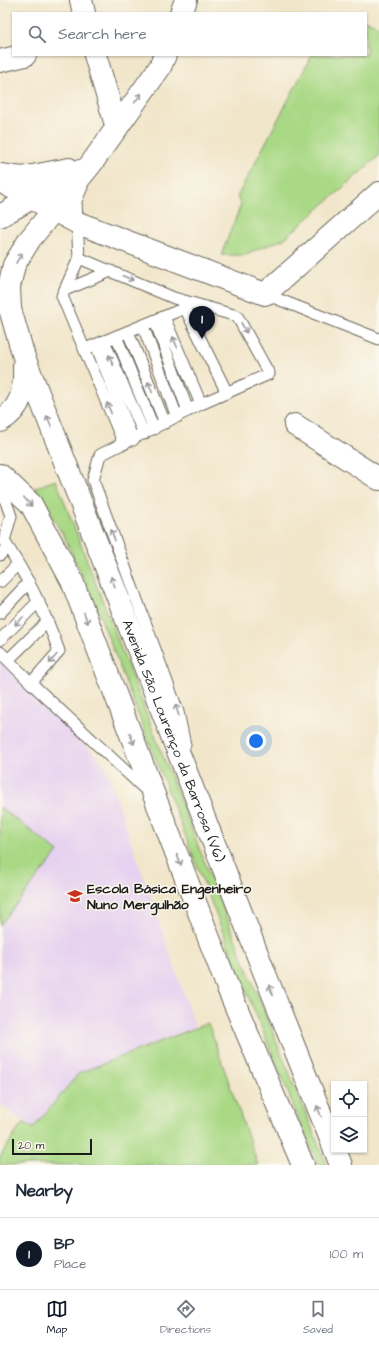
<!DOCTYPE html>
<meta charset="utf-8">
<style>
body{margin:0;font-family:"Architects Daughter",sans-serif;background:#f2f2f3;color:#1f2937}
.controls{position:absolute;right:12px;bottom:12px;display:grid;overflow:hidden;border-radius:0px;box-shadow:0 1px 3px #0004}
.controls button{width:36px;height:36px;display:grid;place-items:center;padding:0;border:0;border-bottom:1px solid #e0e1e3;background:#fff;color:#1f2937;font:20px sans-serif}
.scale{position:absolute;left:12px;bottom:10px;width:80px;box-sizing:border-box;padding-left:4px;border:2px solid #1c1c1c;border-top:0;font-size:11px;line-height:14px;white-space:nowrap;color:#1c1c1c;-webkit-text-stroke:3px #fbf7ec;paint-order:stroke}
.you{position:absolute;left:256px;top:741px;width:14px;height:14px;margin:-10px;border:3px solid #fff;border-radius:50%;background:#1a73e8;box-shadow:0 0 0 6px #1a73e833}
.badge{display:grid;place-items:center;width:26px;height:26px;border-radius:50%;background:#111827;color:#fff;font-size:13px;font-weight:700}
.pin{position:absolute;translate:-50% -33px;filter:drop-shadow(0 1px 2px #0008)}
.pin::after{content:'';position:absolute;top:21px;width:14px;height:12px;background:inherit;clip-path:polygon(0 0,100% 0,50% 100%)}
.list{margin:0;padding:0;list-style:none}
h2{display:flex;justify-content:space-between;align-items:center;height:52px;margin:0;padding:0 16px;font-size:17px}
h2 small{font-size:13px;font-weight:400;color:#747a83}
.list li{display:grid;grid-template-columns:26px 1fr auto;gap:12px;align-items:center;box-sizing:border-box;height:72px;padding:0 16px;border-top:1px solid #e0e1e3}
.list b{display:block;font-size:15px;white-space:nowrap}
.list p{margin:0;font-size:13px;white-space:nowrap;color:#747a83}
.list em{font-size:13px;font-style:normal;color:#747a83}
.icon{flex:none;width:22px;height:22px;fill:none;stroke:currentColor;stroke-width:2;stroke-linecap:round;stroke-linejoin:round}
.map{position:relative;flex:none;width:379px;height:1165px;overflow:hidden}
.search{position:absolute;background:#fff;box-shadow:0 1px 3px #0004;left:12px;right:12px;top:12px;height:44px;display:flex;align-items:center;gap:10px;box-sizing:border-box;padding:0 14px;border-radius:0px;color:#747a83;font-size:15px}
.sheet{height:124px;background:#fff}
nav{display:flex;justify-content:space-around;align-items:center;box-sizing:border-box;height:56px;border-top:1px solid #e0e1e3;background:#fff;font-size:11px;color:#747a83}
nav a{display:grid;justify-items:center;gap:2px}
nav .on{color:#111827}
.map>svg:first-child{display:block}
</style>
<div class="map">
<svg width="379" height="1165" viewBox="0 0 379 1165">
<rect width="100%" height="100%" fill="#fbf7ec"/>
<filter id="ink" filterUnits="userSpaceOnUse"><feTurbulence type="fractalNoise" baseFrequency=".025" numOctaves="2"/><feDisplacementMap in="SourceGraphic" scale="8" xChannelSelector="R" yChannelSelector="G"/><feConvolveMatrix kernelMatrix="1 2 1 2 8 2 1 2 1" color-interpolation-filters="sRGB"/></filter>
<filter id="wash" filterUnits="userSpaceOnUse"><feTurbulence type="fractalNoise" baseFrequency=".012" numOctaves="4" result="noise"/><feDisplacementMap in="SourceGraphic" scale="16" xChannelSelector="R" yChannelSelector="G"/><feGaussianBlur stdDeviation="0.9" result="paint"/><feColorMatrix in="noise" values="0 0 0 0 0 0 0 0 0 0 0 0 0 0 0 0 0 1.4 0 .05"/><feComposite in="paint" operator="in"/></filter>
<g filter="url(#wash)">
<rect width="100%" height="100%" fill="#f1e6ca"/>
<!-- built -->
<path fill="#e6d2f0" d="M 0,660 L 105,765 L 195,1027 L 79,1073 L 33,1129 L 0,1104 Z"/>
<!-- green -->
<path fill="#aad986" stroke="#637a51" d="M 366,20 L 379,26 L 379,156 L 284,239 L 243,255 L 221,255 L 241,205 L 237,197 L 312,55 L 366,55 Z
M 56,480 C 144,709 233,938 327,1165 L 318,1165 L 236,966 L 98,611 L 64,536 L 34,488 Z
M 0,807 L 58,852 L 0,925 Z
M 208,1023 L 258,1165 L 0,1165 L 0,1157 L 23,1122 L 33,1128 L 79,1073 Z"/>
</g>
<g filter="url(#ink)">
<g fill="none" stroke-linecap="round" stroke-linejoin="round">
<!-- lane casing -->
<g stroke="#676359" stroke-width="13">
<path id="lane" d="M 82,187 L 76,201 L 79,258 L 62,296 L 124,444
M 79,258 L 174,298 L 237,316 L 269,374 L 201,404 L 100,455 L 93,480 L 178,712 L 185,745
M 65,290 L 111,271
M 265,294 L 379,339
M 164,317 L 201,404
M 155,321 L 188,411
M 143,326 L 177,417
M 128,332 L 165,423
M 116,336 L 154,429
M 104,341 L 144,434
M 96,345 L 133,440
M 85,349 L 185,308 L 227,393
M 0,485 L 11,516 L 4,541 C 27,576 45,612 59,651 L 31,683 L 148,792
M 0,555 L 7,547
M 0,582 L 18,564
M 0,613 L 29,582
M 0,640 L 39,601
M 0,652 L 31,683
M 8,660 L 48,621"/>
</g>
<!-- street casing -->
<g stroke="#676359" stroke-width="24">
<path id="street" d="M 81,0 L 84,13
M 181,13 L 186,0
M 95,55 L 117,128
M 0,61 L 25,55
M 0,175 L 22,178 L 69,169
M 0,181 L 78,223 L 265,294 L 379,193
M 0,216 L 80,171
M 10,309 L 9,287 L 14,265 L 30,239 L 91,164 L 160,67 L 165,55
M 295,425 L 379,479"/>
</g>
<!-- secondary casing -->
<g stroke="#676359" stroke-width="24">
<g id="secondary">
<path id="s1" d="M 0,294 L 10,309 L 24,357 L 265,974 L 334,1147"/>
<path d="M 0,421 C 22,408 25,390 24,366"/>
<path d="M 0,475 L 31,504 L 72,581 L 228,988 L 303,1165"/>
<path d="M 335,1150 L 341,1165"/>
</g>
</g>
<!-- lane -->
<use href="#lane" stroke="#fff" stroke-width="11"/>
<!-- street -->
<use href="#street" stroke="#fff" stroke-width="22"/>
<!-- secondary -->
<use href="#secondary" stroke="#fff" stroke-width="22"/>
</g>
<!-- one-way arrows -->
<defs><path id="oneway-shaft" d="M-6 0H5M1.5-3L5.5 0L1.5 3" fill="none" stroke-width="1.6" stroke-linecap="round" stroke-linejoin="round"/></defs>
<g stroke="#999">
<use href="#oneway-shaft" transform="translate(138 98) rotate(-55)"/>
<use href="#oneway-shaft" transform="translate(19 258) rotate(-59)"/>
<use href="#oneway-shaft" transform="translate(128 278) rotate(23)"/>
<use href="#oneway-shaft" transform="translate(244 328) rotate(61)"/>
<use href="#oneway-shaft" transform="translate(175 342) rotate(-113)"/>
<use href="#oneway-shaft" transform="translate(111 360) rotate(-113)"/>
<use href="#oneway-shaft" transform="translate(150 387) rotate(-112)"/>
<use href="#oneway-shaft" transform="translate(109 408) rotate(-112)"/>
<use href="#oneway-shaft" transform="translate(49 421) rotate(-112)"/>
<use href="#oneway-shaft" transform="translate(28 502) rotate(48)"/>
<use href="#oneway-shaft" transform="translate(113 535) rotate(-110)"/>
<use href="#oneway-shaft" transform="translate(113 582) rotate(-111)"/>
<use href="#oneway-shaft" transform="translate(86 618) rotate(69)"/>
<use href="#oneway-shaft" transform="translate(19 621) rotate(135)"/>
<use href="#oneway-shaft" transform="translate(53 659) rotate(131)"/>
<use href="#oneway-shaft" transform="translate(177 710) rotate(-108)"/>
<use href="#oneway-shaft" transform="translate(132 739) rotate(69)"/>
<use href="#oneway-shaft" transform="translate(179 860) rotate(69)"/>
<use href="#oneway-shaft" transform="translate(271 990) rotate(-112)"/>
<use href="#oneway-shaft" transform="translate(319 1111) rotate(-112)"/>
</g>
</g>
<!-- icons -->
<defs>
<g id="school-bare" transform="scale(1.2)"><path d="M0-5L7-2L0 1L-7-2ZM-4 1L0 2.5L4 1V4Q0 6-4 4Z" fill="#c8321e" stroke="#fbf7ec" stroke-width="2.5" paint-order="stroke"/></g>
</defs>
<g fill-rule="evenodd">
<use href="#school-bare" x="75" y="896"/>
</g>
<g text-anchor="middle" stroke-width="3" stroke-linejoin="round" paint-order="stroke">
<!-- street labels -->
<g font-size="14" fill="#1c1c1c" stroke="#fbf7ec">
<text dy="5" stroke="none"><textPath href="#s1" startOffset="480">Avenida São Lourenço da Barrosa (V6)</textPath></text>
</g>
<!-- poi labels -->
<g font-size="14" font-weight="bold" fill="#1c1c1c" stroke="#fbf7ec" text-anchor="start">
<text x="87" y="893">Escola Básica Engenheiro<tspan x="87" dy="16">Nuno Mergulhão</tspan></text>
</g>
</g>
</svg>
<div class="controls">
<button><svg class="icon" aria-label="locate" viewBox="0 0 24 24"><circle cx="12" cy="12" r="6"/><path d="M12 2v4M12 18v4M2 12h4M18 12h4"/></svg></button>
<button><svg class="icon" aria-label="layers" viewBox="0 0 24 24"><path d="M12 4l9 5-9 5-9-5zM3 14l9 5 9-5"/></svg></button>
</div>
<div class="scale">20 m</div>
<div class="you"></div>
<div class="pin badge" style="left:202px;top:339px">1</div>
<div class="search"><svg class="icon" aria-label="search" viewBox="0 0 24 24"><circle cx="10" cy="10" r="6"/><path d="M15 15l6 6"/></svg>Search here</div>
</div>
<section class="sheet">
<h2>Nearby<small></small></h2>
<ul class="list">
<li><span class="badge">1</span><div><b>BP</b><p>Place</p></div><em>100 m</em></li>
</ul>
</section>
<nav>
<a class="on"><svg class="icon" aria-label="map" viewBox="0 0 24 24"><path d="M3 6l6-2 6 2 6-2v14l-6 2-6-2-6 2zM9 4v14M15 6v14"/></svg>Map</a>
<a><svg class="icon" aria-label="directions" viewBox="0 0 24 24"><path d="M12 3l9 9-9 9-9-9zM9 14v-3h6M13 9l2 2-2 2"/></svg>Directions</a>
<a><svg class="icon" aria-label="saved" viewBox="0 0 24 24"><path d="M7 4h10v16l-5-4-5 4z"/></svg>Saved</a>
</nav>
